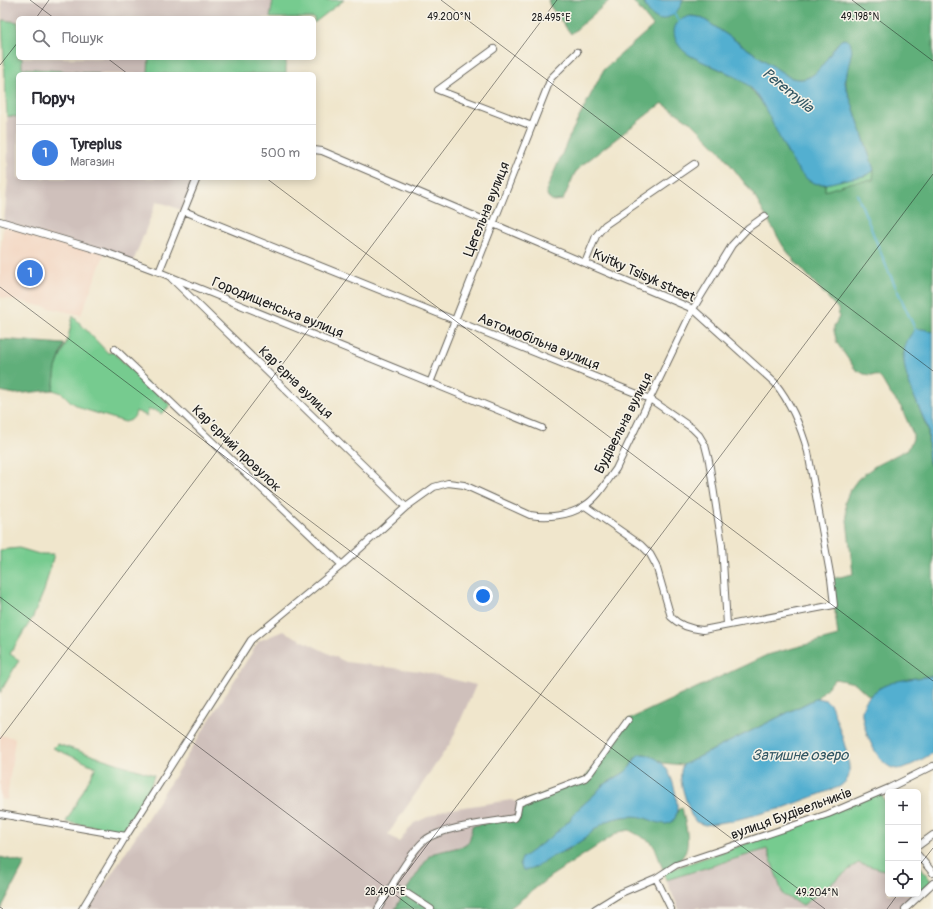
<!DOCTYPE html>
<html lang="uk">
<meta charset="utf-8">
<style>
body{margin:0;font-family:Pangolin,sans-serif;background:#f2f2f3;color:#2b2b33}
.controls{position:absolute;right:12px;bottom:12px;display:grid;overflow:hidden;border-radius:6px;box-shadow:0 2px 10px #0003}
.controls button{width:36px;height:36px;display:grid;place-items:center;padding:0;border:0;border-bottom:1px solid #e1e1e2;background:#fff;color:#2b2b33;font:20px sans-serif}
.you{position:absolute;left:483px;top:596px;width:14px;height:14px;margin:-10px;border:3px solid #fff;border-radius:50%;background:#1a73e8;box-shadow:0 0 0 6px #1a73e833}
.badge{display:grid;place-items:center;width:26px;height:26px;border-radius:50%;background:#c8321e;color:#fff;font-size:13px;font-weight:700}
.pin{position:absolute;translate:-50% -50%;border:2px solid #fff;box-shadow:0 1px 4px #0006}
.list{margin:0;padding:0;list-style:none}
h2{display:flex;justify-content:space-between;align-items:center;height:52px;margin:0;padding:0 16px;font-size:17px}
h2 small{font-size:13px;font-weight:400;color:#7c7c81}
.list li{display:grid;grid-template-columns:26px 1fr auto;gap:12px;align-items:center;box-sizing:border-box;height:56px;padding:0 16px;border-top:1px solid #e1e1e2}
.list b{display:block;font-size:15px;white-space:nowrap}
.list p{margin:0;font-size:13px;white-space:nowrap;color:#7c7c81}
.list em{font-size:13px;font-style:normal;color:#7c7c81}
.icon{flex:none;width:22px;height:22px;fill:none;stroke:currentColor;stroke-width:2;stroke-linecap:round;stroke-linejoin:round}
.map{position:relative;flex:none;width:933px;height:909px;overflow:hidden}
.search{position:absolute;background:#fff;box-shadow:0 2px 10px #0003;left:16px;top:16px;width:300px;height:44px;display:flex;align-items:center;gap:10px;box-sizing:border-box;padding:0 14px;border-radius:6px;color:#7c7c81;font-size:15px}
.panel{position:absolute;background:#fff;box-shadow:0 2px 10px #0003;left:16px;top:72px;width:300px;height:108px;border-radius:6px}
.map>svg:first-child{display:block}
</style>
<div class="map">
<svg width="933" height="909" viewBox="0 0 933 909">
<rect width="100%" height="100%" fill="#f7f3e8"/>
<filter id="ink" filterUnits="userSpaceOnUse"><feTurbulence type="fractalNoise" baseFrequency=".025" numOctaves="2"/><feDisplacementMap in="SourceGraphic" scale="8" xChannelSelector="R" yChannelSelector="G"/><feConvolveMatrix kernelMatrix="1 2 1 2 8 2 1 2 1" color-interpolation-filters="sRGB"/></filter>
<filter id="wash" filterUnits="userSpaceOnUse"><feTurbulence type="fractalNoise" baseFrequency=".012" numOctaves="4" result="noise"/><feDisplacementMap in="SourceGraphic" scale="16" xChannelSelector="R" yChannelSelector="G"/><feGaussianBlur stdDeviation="0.9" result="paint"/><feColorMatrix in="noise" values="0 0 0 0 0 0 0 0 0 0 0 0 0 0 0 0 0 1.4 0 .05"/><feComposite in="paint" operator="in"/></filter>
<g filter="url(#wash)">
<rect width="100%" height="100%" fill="#f0e6cc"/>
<!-- built -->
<path fill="#f3d4bf" d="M 4,222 L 105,252 L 81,315 L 0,297 L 0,253 Z
M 0,735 L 15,738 L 7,800 L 0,799 Z"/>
<!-- industrial -->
<path fill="#cfc0bb" d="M 1,0 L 273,0 L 270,18 L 18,18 L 18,22 L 2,20 Z
M 22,58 L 149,58 L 148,74 L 99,74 L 22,68 Z
M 7,116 L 18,117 L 18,178 L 197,178 L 184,211 L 157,201 L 133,262 L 4,222 L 8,178 Z
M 283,631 L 346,662 L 419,671 L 476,685 L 451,742 L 388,834 L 399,842 L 414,823 L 444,810 L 511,800 L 519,803 L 515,818 L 472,826 L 470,840 L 467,844 L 405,892 L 395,909 L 89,909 L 175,775 L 259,641 Z
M 767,849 L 783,895 L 803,905 L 858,863 L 888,871 L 888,894 L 918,894 L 905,909 L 700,909 L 698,907 L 696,909 L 679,909 L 666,880 Z"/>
<!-- green -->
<path fill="#76cb8f" stroke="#497456" d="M 273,0 L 344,0 L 314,23 L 314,18 L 270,18 Z
M 2,20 L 18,22 L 18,58 L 22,58 L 22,68 L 99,74 L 18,74 L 18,117 L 7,116 Z
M 149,58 L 286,58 L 286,74 L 148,74 Z
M 874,170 L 873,180 L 844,185 L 825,191 L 825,184 L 850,178 L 865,176 L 869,174 Z
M 73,316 L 108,353 L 113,352 L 170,405 L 162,414 L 154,410 L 148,410 L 147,416 L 136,411 C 135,418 131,421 125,422 L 83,409 L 71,402 L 62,393 L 53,390 L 56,368 L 68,338 Z
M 19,548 L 39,554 L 54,554 L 44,591 L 33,617 L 10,654 L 19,660 L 0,693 L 0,550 Z
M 57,744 L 154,775 L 150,788 L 123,832 L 66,822 L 96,767 L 53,748 Z
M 880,792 L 888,808 L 888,871 L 858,863 L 803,905 L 783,895 L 767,849 L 666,880 L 664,872 L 802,824 Z
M 918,863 L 933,884 L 918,893 Z"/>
<!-- forest -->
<path fill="#60af7a" stroke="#3e664b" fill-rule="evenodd" d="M 548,0 L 610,0 L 571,34 L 550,6 Z
M 632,0 L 933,0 L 933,332 L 929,330 L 903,354 L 908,381 L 928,430 L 929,463 L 933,469 L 933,676 C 907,679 891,680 869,696 L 855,683 L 835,679 L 817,698 L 683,765 L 663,763 L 656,759 L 644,754 L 634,759 L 630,767 L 625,772 L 602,786 L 595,794 L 577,810 L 570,820 L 551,837 L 564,852 C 571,847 578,843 585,838 C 592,832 599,825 607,821 C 624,813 656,817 675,818 L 678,810 L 682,807 C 688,838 696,854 664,872 L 655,848 L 651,842 L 629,830 L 619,832 L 551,876 L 509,909 L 395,909 L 405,892 L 429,856 L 434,853 L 464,846 C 471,842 471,833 472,826 L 515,818 L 519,803 L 585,778 L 628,720 L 634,717 L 767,655 L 838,636 L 831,579 L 853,574 L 845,502 L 850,490 L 858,479 L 875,466 L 908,449 L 913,439 L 913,434 L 901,407 L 889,392 L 882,380 L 878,376 L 864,374 L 855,369 L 837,343 L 834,331 L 834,326 L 839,317 L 838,309 L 792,258 L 783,246 L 753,194 L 720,151 L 693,124 L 662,103 L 581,166 L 575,173 L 563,200 L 553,201 L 548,197 L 546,191 L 570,135 L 604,69 L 653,26 ZM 691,16 L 699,17 L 705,20 L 789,77 C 814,87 825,61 837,44 L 841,40 L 845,39 L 846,87 L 854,109 L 874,170 L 873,180 L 853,182 L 825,191 L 825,184 L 814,183 L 761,101 L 743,80 L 734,76 L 691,56 Z
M 0,339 L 64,344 L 56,368 L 53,390 L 15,394 L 0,391 Z
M 0,857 L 25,863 L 1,909 L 0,909 Z"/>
<!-- water -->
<path fill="#52afd0" stroke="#376676" d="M 642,0 L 683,0 C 680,11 669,19 659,20 L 650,14 Z
M 691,16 L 699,17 L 705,20 L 789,77 C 817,88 825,56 841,40 L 845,39 L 850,42 L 852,50 L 845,82 L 846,87 L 854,109 L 874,170 C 867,178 853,177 843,180 C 834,182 823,186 814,183 C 790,175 771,110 753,90 C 739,76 721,70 703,62 C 697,59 690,56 685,52 C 670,39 669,20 691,16 Z
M 916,329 L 923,329 L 933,332 L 933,469 C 925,461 930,440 928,430 C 927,425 924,420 922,415 C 912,390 890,352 916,329 Z
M 933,676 L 933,753 C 924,758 907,769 897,769 C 878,768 864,731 862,715 C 861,708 865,701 870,696 C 886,679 911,679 933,676 Z
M 817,698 L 826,700 L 831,705 C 836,719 854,764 848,778 C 846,782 843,784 839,787 L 783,808 L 731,821 L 705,825 L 696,822 L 691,815 C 687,802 676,777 683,765 Z
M 640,754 C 651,753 663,762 668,771 C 674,781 686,823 666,824 C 659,824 651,820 645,818 C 634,814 614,817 604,823 C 597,827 591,833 585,838 C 573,847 561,852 548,859 C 540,863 532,872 523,870 L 520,864 L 522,858 L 551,837 L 570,820 L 577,810 L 595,794 L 602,786 L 625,772 L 630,767 L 637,756 Z"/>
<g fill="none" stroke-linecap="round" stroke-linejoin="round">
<!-- stream -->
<path stroke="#52afd0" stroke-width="2" d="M 673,11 L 680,23
M 857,194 L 887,268 L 916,331"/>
</g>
</g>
<g filter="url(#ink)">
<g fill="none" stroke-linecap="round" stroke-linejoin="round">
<!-- street casing -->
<g stroke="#66635a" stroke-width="8">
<path id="street" d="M 494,49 L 438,90 L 532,126
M 314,150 L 322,151 L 693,309 L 775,383 C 791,403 801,427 808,452 L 831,579 L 834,605 L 703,630 C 690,629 680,626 671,617 L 656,565 L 650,554 L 641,545 L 585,506
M 184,211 L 650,399 L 692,428 L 699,435 L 705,445 L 709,461 L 722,545 L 727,625
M 0,221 L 105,252 L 159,272 L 542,428
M 585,263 L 596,236 L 605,225 L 694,164
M 159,272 L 197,178
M 171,278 L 406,507
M 115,349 L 342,565
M 430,383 L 551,78 L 577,52
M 0,814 L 126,836
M 918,846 L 933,835
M 918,855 L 933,873
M 656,878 L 671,909
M 392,886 L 405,892 L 431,909
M 82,909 L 126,836 L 251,640 L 342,565 L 406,507 L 434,487 L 448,483 L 464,485 L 530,515 C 547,518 569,516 584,506 C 598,498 607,481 616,469 L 693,309 L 732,245 L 748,228 L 765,216
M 378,909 C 389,891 410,852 425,840 C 441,827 493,822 515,818 L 517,814 L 519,803 L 585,778 L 590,773 L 628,720
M 595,909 L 621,893 L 656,878 L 676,865 L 828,814 L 889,788 L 933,766
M 905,909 L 933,883"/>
</g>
<!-- street -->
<use href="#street" stroke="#fff" stroke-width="6"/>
</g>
</g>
<!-- ticks -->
<path fill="none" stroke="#1c1c1c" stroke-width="1" stroke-opacity="0.45" d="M 30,0 L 54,18M 441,0 L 933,371M 852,0 L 933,61M 36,18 L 49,0M 107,58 L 128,74M 0,65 L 18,42M 266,178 L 933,681M 0,287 L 825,909M 0,597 L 414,909M 0,739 L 557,0M 918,867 L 933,848M 0,907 L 3,909M 379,909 L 933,174M 887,909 L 898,894"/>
<g text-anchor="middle" stroke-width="3" stroke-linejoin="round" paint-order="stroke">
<!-- street labels -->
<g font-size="14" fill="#1c1c1c" stroke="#f7f3e8">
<text transform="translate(486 209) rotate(-68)" y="5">Цегельна вулиця</text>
<text transform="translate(644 275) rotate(24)" y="5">Kvitky Tsisyk street</text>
<text transform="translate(278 307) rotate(22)" y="5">Городищенська вулиця</text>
<text transform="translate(539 341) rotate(22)" y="5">Автомобільна вулиця</text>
<text transform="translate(296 382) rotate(44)" y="5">Карʼєрна вулиця</text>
<text transform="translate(623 423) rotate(-63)" y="5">Будівельна вулиця</text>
<text transform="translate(237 448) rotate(44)" y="5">Карʼєрний провулок</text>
<text transform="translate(791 813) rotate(-20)" y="5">вулиця Будівельників</text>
</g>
<!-- water labels -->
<g font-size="15" font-style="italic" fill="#325764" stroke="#f7f3e8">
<text transform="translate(788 90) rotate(39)" y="5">Peremylia</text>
<text x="800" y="760">Затишне озеро</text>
</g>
</g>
<g font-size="10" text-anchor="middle" fill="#1c1c1c" stroke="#f7f3e8" stroke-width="3" stroke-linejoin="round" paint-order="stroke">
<text x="449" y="20">49.200°N</text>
<text x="860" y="20">49.198°N</text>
<text x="551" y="21">28.495°E</text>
<text x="385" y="895">28.490°E</text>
<text x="817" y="896">49.204°N</text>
</g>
</svg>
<div class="controls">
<button>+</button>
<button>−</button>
<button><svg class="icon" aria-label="locate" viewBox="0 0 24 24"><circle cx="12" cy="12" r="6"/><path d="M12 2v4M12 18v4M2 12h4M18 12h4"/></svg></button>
</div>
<div class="you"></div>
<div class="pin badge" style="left:30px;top:273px;background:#3f7fe0">1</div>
<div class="search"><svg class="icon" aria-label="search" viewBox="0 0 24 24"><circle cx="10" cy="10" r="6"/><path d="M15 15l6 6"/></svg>Пошук</div>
<section class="panel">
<h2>Поруч<small></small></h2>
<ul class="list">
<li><span class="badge" style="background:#3f7fe0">1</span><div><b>Tyreplus</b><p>Магазин</p></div><em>500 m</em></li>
</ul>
</section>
</div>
